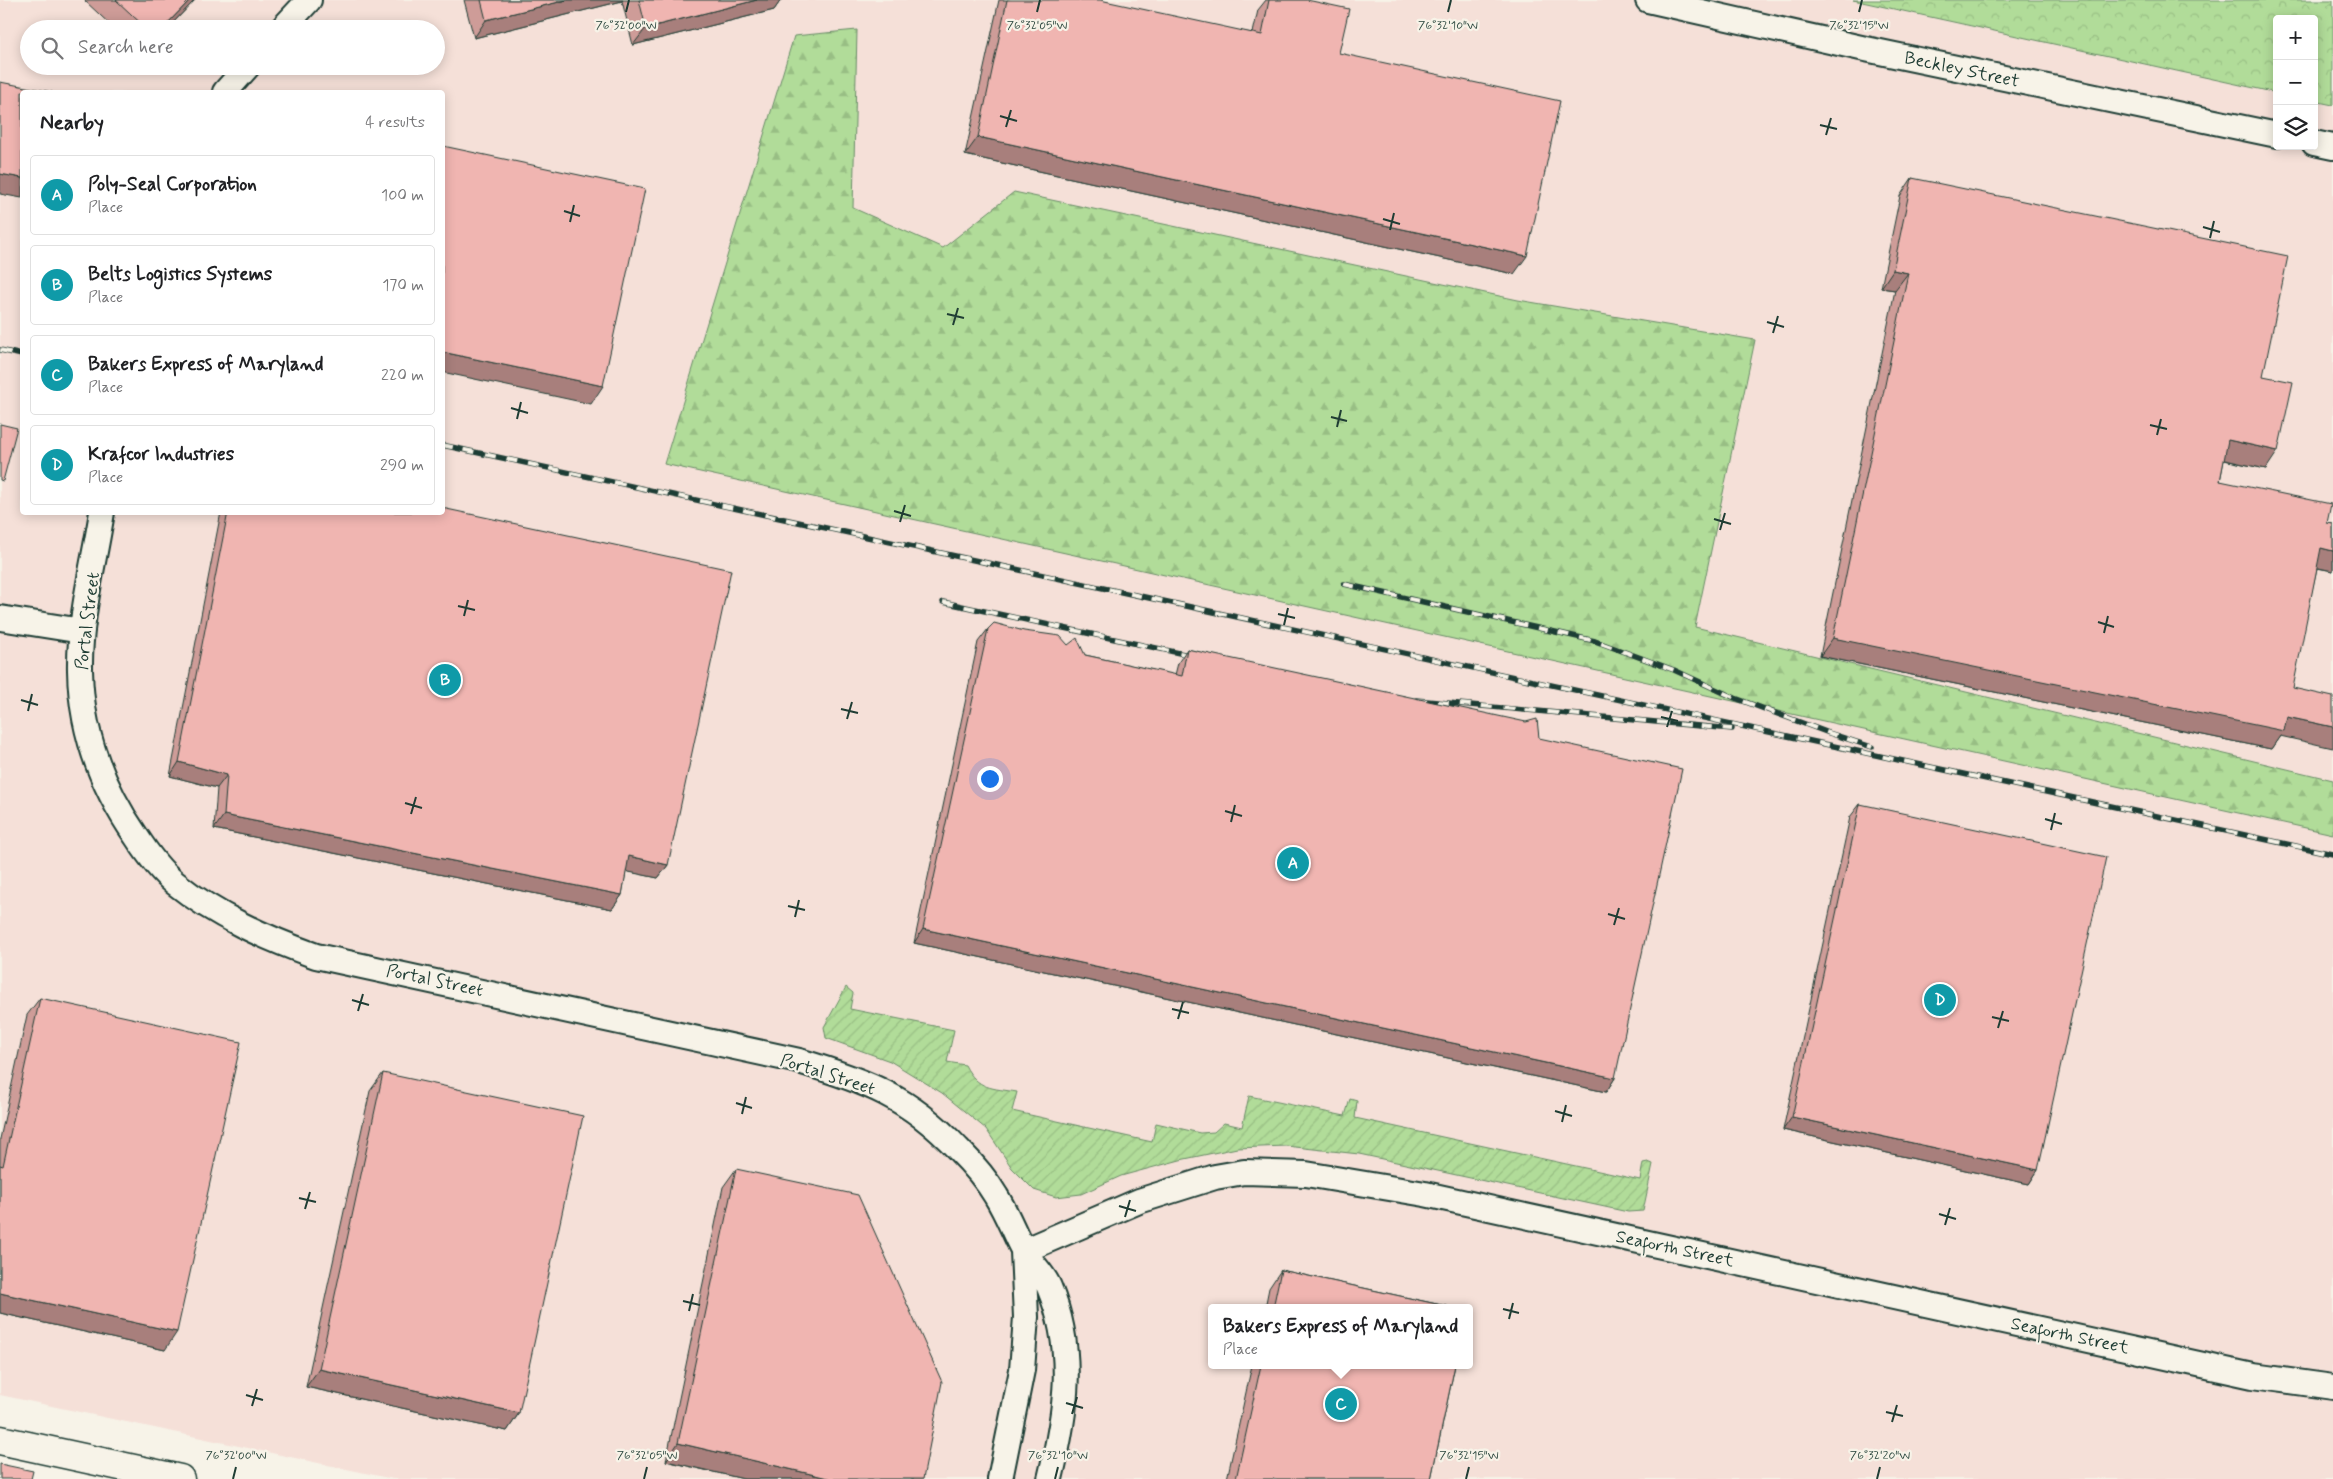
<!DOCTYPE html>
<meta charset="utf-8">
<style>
body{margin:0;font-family:Mynerve,sans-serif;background:#f2f2f2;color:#202124}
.controls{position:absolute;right:15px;top:15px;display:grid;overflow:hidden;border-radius:5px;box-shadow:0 2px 12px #0003}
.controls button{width:45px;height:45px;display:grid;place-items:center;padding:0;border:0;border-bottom:1px solid #e0e0e0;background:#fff;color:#202124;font:25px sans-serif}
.you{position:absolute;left:989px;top:778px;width:18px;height:18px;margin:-12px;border:4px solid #fff;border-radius:50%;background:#1a73e8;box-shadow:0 0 0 8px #1a73e833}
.badge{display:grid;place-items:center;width:32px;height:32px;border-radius:50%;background:#7c3aed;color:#fff;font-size:16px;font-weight:700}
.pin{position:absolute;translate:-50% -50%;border:2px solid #fff;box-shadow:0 1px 5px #0006}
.popup{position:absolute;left:1208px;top:1304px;width:265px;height:65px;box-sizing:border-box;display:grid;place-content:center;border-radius:5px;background:#fff;filter:drop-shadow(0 1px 4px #0005);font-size:16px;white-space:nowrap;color:#757577}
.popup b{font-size:19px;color:#202124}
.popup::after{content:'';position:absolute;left:50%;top:100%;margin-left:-10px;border:10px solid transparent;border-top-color:#fff}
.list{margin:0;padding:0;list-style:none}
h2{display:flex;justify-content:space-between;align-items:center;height:65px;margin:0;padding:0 20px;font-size:21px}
h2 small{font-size:16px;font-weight:400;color:#757577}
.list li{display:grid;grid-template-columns:32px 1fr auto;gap:15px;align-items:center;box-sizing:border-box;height:80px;margin:0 10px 10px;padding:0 10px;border:1px solid #e0e0e0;border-radius:5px}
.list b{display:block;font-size:19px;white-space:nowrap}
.list p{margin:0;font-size:16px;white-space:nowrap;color:#757577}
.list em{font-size:16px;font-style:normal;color:#757577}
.icon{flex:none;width:28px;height:28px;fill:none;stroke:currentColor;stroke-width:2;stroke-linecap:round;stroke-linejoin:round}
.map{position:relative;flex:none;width:2333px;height:1479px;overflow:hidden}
.search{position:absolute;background:#fff;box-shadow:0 2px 12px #0003;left:20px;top:20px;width:425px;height:55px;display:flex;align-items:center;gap:12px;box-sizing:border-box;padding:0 18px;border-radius:28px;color:#757577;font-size:19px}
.panel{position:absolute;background:#fff;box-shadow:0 2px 12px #0003;left:20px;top:90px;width:425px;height:425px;border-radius:5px}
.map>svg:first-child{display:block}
</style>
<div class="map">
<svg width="2333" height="1479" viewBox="0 0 2333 1479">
<defs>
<pattern id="forest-firs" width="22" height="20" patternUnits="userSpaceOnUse" patternTransform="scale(1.25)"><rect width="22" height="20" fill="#b1dc99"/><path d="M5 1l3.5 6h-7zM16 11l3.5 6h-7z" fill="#98be84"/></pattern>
<pattern id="park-crowns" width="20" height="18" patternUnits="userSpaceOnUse" patternTransform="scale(1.25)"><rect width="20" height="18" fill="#b1dc99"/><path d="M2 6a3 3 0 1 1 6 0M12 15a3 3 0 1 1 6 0" fill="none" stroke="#98be84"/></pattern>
<pattern id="garden-furrows" width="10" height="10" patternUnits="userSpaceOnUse" patternTransform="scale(1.25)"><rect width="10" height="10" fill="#b1dc99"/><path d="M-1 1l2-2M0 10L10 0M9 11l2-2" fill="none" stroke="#98be84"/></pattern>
</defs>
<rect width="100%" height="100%" fill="#f7f3e8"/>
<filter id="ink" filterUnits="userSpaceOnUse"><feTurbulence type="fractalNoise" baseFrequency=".02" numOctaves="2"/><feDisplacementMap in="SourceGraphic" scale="10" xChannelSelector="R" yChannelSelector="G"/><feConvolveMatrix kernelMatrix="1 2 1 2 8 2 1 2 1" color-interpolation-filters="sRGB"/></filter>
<g filter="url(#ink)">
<!-- built -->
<path fill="#f5e0d8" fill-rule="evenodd" d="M 0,0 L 1853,0 L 2277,93 L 2277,146 L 2314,146 L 2314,101 L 2333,105 L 2333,1479 L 393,1479 L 0,1395 ZM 29,29 L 436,29 L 436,66 L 29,66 ZM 22,92 L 442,92 L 442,512 L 22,512 ZM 1212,1308 L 1470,1308 L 1470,1365 L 1212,1365 Z"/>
<!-- forest -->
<path fill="url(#forest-firs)" stroke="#688c66" d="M 857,30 L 853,208 L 943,248 L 1014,192 L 1518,300 L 1755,340 L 1695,627 L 2333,780 L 2333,834 L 664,464 L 794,36 Z"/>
<!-- park -->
<path fill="url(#park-crowns)" stroke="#688c66" d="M 1853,0 L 2333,0 L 2333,105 L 2314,101 L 2314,19 L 2277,19 L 2277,93 Z"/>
<!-- garden -->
<path fill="url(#garden-furrows)" stroke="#688c66" d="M 846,987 L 853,993 L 850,1009 L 954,1030 L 947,1062 L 965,1065 C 978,1090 992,1088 1017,1092 L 1012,1111 L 1152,1142 L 1156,1123 L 1200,1133 L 1214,1132 L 1224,1123 L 1242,1127 L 1249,1096 L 1345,1116 L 1350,1099 L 1357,1101 L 1355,1118 L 1640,1180 L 1643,1163 L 1648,1162 L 1653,1164 L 1643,1211 L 1628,1212 L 1359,1154 L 1286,1146 L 1237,1148 L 1180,1160 L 1121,1176 L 1081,1194 L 1056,1197 L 1034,1190 L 1012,1168 L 986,1129 L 942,1093 L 890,1061 L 826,1038 L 824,1027 Z"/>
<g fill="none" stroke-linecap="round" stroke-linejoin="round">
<!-- minor casing -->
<g stroke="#1f3d34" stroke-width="28">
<path id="minor" d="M 1648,0 L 1861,48 L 2277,135
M 282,29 L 309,0
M 225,92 L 248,66
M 2314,143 L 2333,147
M 102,512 C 94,563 79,619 80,670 C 81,731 102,787 136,836 C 147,853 159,870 175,883 C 216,916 266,938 316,956 L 799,1061 C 866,1081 909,1097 958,1149 C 972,1163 986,1179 996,1196 C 1006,1212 1013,1230 1021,1246 C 1028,1261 1043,1272 1049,1287 C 1076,1352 1066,1413 1050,1479
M 0,618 L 82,631
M 1023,1251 L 1139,1201 L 1215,1177 L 1244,1172 L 1306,1174 L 1425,1194 L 2253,1376 L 2333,1387
M 1000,1479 L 1022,1370 L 1026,1317 L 1023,1251"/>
</g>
<!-- major casing -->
<g stroke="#1f3d34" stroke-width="31">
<path id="major" d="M 0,1440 L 180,1479"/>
</g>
<!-- minor -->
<use href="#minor" stroke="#f7f3e8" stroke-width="24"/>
<!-- major -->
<use href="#major" stroke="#f7f3e8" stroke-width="28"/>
<!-- rail casing -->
<g stroke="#1f3d34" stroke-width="5.5">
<path id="rail" d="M 0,350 L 22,355
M 442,445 L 2333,854
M 1344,584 L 1595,641 L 1674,670 L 1735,698 L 1829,733 L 1872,747
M 943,602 L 1198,657
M 1416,700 L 1732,729"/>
</g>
<!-- rail -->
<use href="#rail" stroke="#f7f3e8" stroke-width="4" stroke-dasharray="11" stroke-linecap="butt"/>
</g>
<!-- wall -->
<path fill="#ce9c98" stroke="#1f3d34" d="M 84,0 L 195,0 L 167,29 L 115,29 Z
M 464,0 L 781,0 L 774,10 L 633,45 L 622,1 L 474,38 Z
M 999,0 L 1007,0 L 1253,33 L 1258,10 L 1266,0 L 1307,0 L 1339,53 L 1514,274 L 965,155 Z
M 1912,178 L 2263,376 L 2266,469 L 2224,460 L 2220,481 L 2327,523 L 2333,524 L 2333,571 L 2317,568 L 2280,736 L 2271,749 L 1820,656 L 1895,290 L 1881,288 L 1900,196 Z
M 221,512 L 442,512 L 668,865 L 658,878 L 626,871 L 622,895 L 612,909 L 214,829 L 217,788 L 170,776 Z
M 988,629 L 1068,645 L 1085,655 L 1175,675 L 1178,663 L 1187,649 L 1539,738 L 1615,1078 L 1606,1092 L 914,943 L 978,642 Z
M 1860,804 L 2038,1170 L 2029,1184 L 1783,1130 L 1850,817 Z
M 40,998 L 165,1350 L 0,1313 L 0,1139 L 27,1015 Z
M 383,1073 L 519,1413 L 507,1431 L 306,1387 L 370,1091 Z
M 736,1169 L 923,1479 L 744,1479 L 666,1461 L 723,1187 Z
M 1281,1270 L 1455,1308 L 1265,1308 L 1269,1288 Z
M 1252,1365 L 1455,1365 L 1431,1479 L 1227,1479 Z"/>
<!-- shaded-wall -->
<path fill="#a87f7c" stroke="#1f3d34" d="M 190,0 L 195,0 L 167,29 L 162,29 Z
M 567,0 L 623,0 L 622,1 L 474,38 L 486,20 Z
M 757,0 L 781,0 L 774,10 L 633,45 L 646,28 Z
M 978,137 L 1527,256 L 1514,274 L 965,155 Z
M 0,174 L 22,178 L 22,198 L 0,194 Z
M 1893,270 L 1908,273 L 1895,290 L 1881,288 Z
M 442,352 L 603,386 L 591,404 L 442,372 Z
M 2228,440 L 2278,451 L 2266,469 L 2216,458 Z
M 2321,548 L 2333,551 L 2333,571 L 2309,566 Z
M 1833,638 L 2287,717 L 2333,727 L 2333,748 L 2280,736 L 2271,749 L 1820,656 Z
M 179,762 L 227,775 L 217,788 L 170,776 Z
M 224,815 L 622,895 L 612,909 L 214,829 Z
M 629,856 L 668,865 L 658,878 L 619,870 Z
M 923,929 L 1615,1078 L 1606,1092 L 914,943 Z
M 1792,1117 L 2038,1170 L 2029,1184 L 1783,1130 Z
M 0,1293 L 177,1332 L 165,1350 L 0,1313 Z
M 319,1369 L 519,1413 L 507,1431 L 306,1387 Z
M 678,1443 L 832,1479 L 744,1479 L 666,1461 Z"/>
<!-- building -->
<path fill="#f0b5b1" stroke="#1f3d34" d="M 116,0 L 190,0 L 162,29 L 147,29 Z
M 481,0 L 567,0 L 486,20 Z
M 639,0 L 757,0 L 646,28 Z
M 1007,0 L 1100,0 L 1262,35 L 1269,0 L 1307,0 L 1349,9 L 1339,53 L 1560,101 L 1527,256 L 978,137 Z
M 0,82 L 52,92 L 22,92 L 22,178 L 0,174 Z
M 443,146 L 645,189 L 603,386 L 442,352 L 442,149 Z
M 1912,178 L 2288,256 L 2263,376 L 2293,382 L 2278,451 L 2228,440 L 2220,481 L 2331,504 L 2327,523 L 2333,524 L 2333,551 L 2321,548 L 2293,688 L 2333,697 L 2333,727 L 2287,717 L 2284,731 L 1833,638 L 1908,273 L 1893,270 Z
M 0,424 L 17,428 L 3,481 L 0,480 Z
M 442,508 L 731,570 L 668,865 L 629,856 L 622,895 L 224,815 L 227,775 L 179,762 L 228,512 L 442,512 Z
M 994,623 L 1024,631 L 1060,636 L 1068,645 L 1077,638 L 1085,655 L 1182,676 L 1187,649 L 1526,722 L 1537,719 L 1539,738 L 1682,769 L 1615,1078 L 923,929 L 988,629 Z
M 1860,804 L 2106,857 L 2038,1170 L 1792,1117 Z
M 40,998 L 241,1042 L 177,1332 L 0,1293 L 0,1165 L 3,1166 Z
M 383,1073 L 583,1116 L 519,1413 L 319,1369 Z
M 736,1169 L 858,1195 L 942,1382 L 923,1479 L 832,1479 L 678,1443 Z
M 1281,1270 L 1455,1308 L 1273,1308 Z
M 1261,1365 L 1455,1365 L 1431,1479 L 1236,1479 Z
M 0,1464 L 33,1471 L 31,1479 L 0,1479 Z"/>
</g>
<!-- ticks -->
<path fill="none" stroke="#1f3d34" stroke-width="2" d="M 626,12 L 629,0M 1037,12 L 1040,0M 1448,12 L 1451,0M 1859,12 L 1862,0M 1000,116 L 1017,121M 1820,125 L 1837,129M 1006,127 L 1011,110M 1826,135 L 1831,118M 564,211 L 580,216M 1383,219 L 1400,224M 570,222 L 574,205M 2203,227 L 2220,232M 1390,230 L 1394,213M 2210,238 L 2214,221M 947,314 L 964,318M 1767,322 L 1784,327M 953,325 L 958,308M 1773,333 L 1778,316M 511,408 L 528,413M 1331,417 L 1347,421M 517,419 L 521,402M 2150,425 L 2167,429M 1337,427 L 1341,410M 2157,435 L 2161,419M 894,511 L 911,516M 1714,519 L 1731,524M 900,522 L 905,505M 1720,530 L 1725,513M 458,606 L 475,610M 1278,614 L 1295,618M 464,616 L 468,600M 2098,622 L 2114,627M 1284,625 L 1288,608M 2104,633 L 2108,616M 21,700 L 38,705M 841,709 L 858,713M 28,711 L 32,694M 1661,717 L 1678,721M 847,719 L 852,702M 1667,727 L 1672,711M 405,803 L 422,808M 1225,811 L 1242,816M 411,814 L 416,797M 2045,819 L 2062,824M 1231,822 L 1235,805M 2051,830 L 2055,813M 788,906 L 805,910M 1608,914 L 1625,919M 795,917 L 799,900M 1614,925 L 1619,908M 352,1000 L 369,1005M 1172,1009 L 1189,1013M 358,1011 L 363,994M 1992,1017 L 2009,1021M 1178,1019 L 1183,1002M 1998,1028 L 2003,1011M 736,1103 L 752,1108M 1555,1111 L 1572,1116M 742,1114 L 746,1097M 1562,1122 L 1566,1105M 299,1198 L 316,1202M 1119,1206 L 1136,1211M 305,1209 L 310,1192M 1939,1214 L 1956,1219M 1125,1217 L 1130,1200M 1945,1225 L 1950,1208M 683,1301 L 700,1305M 1503,1309 L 1519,1313M 689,1311 L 693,1294M 1509,1319 L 1513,1303M 246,1395 L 263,1400M 1066,1403 L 1083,1408M 252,1406 L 257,1389M 1886,1412 L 1903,1416M 1072,1414 L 1077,1397M 1892,1422 L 1897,1405M 233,1479 L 236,1467M 644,1479 L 647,1467M 1055,1479 L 1058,1467M 1466,1479 L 1469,1467M 1877,1479 L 1880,1467"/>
<g text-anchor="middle" stroke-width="4.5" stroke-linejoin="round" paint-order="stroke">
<!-- street labels -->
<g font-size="18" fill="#1f3d34" stroke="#f7f3e8">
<text transform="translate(1962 69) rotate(12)" y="6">Beckley Street</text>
<text transform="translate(87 621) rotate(-83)" y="6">Portal Street</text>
<text transform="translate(435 980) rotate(12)" y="6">Portal Street</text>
<text transform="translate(828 1074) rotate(18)" y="6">Portal Street</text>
<text transform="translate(1675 1248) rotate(12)" y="6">Seaforth Street</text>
<text transform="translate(2070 1335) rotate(12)" y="6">Seaforth Street</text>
</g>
</g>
<g font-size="12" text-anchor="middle" fill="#1f3d34" stroke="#f7f3e8" stroke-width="4.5" stroke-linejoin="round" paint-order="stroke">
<text x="626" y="29">76°32'00"W</text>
<text x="1037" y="29">76°32'05"W</text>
<text x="1448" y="29">76°32'10"W</text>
<text x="1859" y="29">76°32'15"W</text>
<text x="236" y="1459">76°32'00"W</text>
<text x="647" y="1459">76°32'05"W</text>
<text x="1058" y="1459">76°32'10"W</text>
<text x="1469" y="1459">76°32'15"W</text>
<text x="1880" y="1459">76°32'20"W</text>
</g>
</svg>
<div class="controls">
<button>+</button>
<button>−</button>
<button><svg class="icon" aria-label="layers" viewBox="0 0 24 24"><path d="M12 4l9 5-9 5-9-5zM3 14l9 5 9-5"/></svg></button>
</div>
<div class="you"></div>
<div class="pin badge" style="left:1293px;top:863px;background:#0f9aa8">A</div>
<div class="pin badge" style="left:445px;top:680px;background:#0f9aa8">B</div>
<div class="pin badge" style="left:1341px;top:1404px;background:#0f9aa8">C</div>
<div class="popup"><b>Bakers Express of Maryland</b>Place</div>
<div class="pin badge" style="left:1940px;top:1000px;background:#0f9aa8">D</div>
<div class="search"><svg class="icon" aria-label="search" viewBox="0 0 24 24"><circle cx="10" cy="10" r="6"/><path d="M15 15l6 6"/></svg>Search here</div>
<section class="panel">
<h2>Nearby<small>4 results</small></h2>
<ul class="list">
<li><span class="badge" style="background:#0f9aa8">A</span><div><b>Poly-Seal Corporation</b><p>Place</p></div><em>100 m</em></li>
<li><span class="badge" style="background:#0f9aa8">B</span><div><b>Belts Logistics Systems</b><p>Place</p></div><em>170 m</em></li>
<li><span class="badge" style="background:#0f9aa8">C</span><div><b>Bakers Express of Maryland</b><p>Place</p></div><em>220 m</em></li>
<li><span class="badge" style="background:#0f9aa8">D</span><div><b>Krafcor Industries</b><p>Place</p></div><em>290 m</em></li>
</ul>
</section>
</div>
